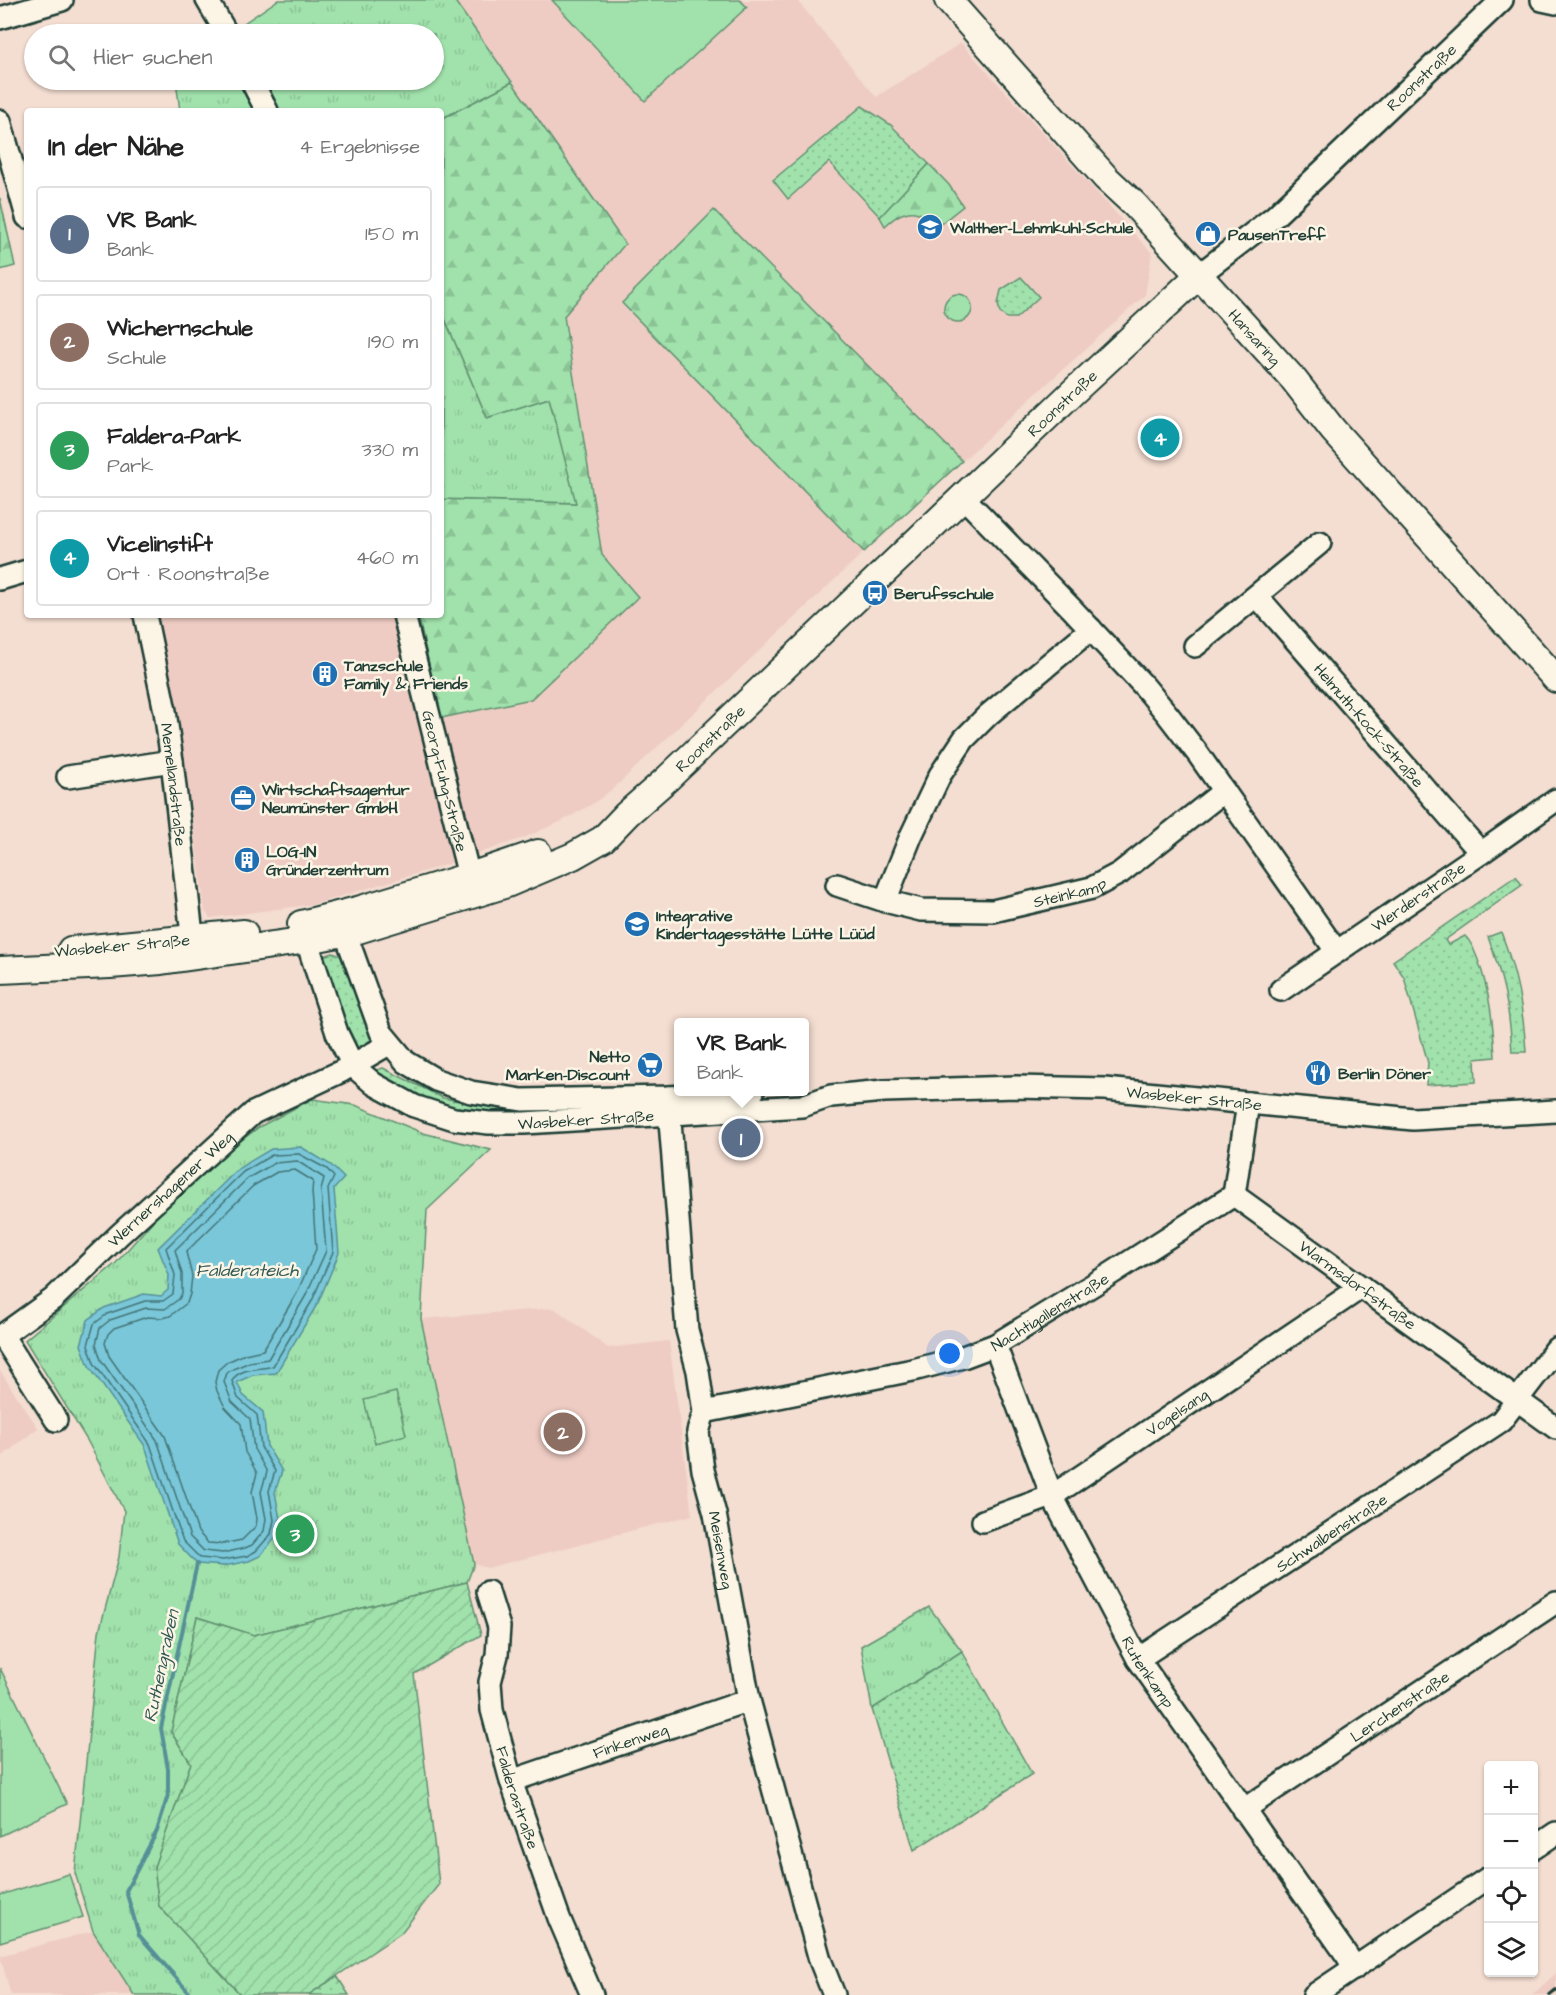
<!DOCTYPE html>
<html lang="de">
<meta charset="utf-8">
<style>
body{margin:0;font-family:"Architects Daughter",sans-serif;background:#f2f2f2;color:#222}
.controls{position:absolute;right:18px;bottom:18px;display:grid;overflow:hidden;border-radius:6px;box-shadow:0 2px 4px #0004}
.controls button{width:54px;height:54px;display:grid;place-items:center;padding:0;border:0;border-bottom:2px solid #e0e0e0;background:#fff;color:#222;font:30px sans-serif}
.you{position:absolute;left:950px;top:1354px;width:21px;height:21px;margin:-15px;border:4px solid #fff;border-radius:50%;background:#1a73e8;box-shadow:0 0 0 9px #1a73e833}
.badge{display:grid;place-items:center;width:39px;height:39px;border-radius:50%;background:#0f766e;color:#fff;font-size:20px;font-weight:700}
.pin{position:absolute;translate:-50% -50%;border:3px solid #fff;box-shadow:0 2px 6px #0006}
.popup{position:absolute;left:674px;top:1018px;width:135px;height:78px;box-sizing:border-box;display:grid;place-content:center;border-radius:6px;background:#fff;filter:drop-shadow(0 2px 4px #0005);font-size:20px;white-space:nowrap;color:#767676}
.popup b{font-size:22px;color:#222}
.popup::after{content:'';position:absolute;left:50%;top:100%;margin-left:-12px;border:12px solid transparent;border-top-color:#fff}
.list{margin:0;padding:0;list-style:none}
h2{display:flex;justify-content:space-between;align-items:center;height:78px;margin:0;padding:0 24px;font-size:26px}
h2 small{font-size:20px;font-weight:400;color:#767676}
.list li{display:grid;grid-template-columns:39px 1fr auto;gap:18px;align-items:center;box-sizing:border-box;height:96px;margin:0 12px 12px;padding:0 12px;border:2px solid #e0e0e0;border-radius:6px}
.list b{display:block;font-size:22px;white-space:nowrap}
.list p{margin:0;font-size:20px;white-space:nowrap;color:#767676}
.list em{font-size:20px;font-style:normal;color:#767676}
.icon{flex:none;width:33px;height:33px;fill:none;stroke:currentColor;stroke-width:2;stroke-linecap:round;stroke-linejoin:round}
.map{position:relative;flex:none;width:1556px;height:1995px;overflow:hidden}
.search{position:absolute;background:#fff;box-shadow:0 2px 4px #0004;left:24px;top:24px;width:420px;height:66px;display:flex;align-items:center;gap:15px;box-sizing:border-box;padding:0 21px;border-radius:33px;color:#767676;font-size:22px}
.panel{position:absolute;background:#fff;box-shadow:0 2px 4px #0004;left:24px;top:108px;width:420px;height:510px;border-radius:6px}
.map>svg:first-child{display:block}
</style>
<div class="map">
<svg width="1556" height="1995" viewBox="0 0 1556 1995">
<defs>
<pattern id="grass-dots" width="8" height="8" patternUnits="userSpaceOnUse" patternTransform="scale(1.5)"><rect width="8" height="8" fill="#a1e2ac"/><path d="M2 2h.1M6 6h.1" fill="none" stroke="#8ac395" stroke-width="1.8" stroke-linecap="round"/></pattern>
<pattern id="forest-firs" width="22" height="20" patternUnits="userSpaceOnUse" patternTransform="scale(1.5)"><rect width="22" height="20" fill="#a1e2ac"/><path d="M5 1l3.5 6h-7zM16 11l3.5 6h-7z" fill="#8ac395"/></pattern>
<pattern id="park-tufts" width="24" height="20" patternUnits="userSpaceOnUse" patternTransform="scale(1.5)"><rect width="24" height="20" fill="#a1e2ac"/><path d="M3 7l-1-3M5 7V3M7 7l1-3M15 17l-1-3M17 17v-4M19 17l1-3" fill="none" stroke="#8ac395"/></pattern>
<pattern id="garden-furrows" width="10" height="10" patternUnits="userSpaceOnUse" patternTransform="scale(1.5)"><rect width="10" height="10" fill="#a1e2ac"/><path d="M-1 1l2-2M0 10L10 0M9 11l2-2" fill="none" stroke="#8ac395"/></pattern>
</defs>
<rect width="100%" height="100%" fill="#f4ddd1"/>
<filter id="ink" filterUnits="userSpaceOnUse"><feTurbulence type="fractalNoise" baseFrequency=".0167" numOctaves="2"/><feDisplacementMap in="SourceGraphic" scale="12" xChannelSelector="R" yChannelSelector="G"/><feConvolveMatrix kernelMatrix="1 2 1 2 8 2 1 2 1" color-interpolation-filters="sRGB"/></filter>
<g filter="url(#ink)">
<!-- built -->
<path fill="#eeccc3" d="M 454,0 L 797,0 L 876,97 L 961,43 L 1152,253 L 1145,295 L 962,461 L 714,210 L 622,303 L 864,552 L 615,787 L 594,803 L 562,821 L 523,838 L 445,865 L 315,904 L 210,918 L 205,911 L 178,712 L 155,615 L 418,615 L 442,718 L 602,555 L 564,316 L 625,244 Z
M 554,1308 L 608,1348 L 669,1341 L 692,1515 L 487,1568 L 474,1564 L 421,1319 Z
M 0,1371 L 38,1428 L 0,1458 Z
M 93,1931 L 134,1995 L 11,1995 L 0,1956 Z
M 1556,1973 L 1556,1995 L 1532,1995 L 1552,1977 Z"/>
<!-- grass -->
<path fill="url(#grass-dots)" stroke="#609070" stroke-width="1.5" d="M 862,106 L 891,125 L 929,164 L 880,217 L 829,162 L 788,199 L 773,180 Z
M 1021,277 L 1039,297 L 1016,318 L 1007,318 L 1000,313 L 998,304 L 1001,290 Z
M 1516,876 L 1522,885 L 1445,940 L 1448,945 L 1465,936 C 1471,941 1475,952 1478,960 C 1490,992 1493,1023 1495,1057 L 1475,1059 L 1476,1082 L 1426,1085 L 1428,1063 L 1404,977 L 1393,961 Z
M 1501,932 C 1517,974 1523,1007 1526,1052 L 1512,1052 C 1510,1009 1503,977 1488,937 Z
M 333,953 L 341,956 L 373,1038 L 366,1050 L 359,1053 L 354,1050 L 321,962 L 323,956 Z
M 383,1068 L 443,1098 L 506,1110 L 617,1108 L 504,1118 L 423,1104 L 370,1072 Z
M 962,1651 L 1032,1774 L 914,1850 L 872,1709 Z
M 337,1976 L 349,1995 L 308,1995 Z"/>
<!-- forest -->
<path fill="url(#forest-firs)" stroke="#609070" stroke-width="1.5" d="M 512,82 L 625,244 L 564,316 L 602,555 L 638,597 L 531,699 L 441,718 L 418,615 L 441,615 L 441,499 L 575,503 L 549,398 L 487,418 L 441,310 L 441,119 Z
M 929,164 L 949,185 L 963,206 L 938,226 C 918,207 905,207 885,226 L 880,217 Z
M 0,198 L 15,266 L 0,270 Z
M 714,210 L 962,461 L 864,552 L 622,303 Z"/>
<!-- park -->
<path fill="url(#park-tufts)" stroke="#609070" stroke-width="1.5" d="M 278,0 L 454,0 L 512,82 L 441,119 L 441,111 L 180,111 L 176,80 L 434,80 L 434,34 L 228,34 Z
M944 308a14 14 0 1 1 28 0a14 14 0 1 1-28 0Z
M 441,310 L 487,418 L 549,398 L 576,503 L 441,499 Z
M 312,1099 L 355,1105 L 423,1133 L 491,1150 L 427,1210 L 421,1319 L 474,1564 L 467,1582 L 254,1635 L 197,1617 L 171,1732 L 191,1763 L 154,1867 L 159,1906 L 241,1995 L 134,1995 L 93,1931 L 75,1873 L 99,1632 L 119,1557 L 124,1511 L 87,1440 L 25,1340 L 116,1263 L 187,1182 L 259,1127 Z
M 929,1607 L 962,1651 L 872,1709 L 861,1646 Z"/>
<!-- garden -->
<path fill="url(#garden-furrows)" stroke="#609070" stroke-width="1.5" d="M 467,1582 L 481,1635 L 414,1674 L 439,1884 L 401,1933 L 308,1995 L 241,1995 L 159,1906 L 154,1867 L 191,1763 L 171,1732 L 197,1617 L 254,1635 Z"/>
<!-- pitch -->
<path fill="#a1e2ac" stroke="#609070" stroke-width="1.5" d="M 552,0 L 740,0 L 747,7 L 645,101 Z
M 396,1392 L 406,1435 L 375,1443 L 364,1400 Z
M 0,1668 L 67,1804 L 0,1836 Z
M 69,1874 L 83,1917 L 0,1942 L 0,1895 Z"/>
<!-- water -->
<path fill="#7ac7d9" stroke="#569097" stroke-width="1.5" d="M 301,1147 L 331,1165 L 344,1178 L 334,1189 L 339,1253 L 318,1303 L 276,1373 L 253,1375 L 237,1382 L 243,1395 L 263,1412 L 267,1446 L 282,1471 L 275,1492 L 280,1519 L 277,1536 L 260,1556 L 249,1561 L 224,1566 L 197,1564 L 178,1544 L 145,1446 L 89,1366 L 81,1345 L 88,1320 L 104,1308 L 144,1294 L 161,1296 L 168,1290 L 169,1275 L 158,1248 L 239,1168 L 271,1149 Z"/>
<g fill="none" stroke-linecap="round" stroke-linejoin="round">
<!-- shore -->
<path stroke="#437476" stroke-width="1.5" d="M 299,1154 L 327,1169 L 334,1177 L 328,1189 L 333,1252 L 312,1301 L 273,1366 C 260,1370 239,1367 232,1381 L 238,1398 L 257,1415 L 261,1447 L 275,1471 L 269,1491 L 274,1520 L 271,1534 L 256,1551 L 247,1556 L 223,1560 L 200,1558 L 183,1541 L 150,1444 L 94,1363 L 88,1345 L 94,1324 L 107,1314 L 145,1301 L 163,1301 L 173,1294 L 175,1275 L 166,1248 L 243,1172 L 272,1155 Z
M 297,1161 L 324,1178 L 321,1190 L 326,1251 L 305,1297 L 268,1359 L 250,1362 L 233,1369 L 227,1373 L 224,1382 L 232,1402 L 250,1419 L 254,1449 L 267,1472 L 261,1492 L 266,1519 L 264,1531 L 252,1545 L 245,1548 L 223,1553 L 204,1551 L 190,1537 L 157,1440 L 101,1360 L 96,1344 L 100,1328 L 110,1320 L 146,1308 L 165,1309 L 179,1299 L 182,1293 L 182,1274 L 175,1250 L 248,1178 L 275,1163 Z
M 295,1170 L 313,1181 L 312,1191 L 316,1249 L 297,1293 L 263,1350 L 245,1354 L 227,1362 L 218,1370 L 215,1382 L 217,1391 L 225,1407 L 241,1424 L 245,1452 L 257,1473 L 252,1492 L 257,1519 L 256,1526 L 242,1540 L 222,1544 L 208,1543 L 198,1532 L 165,1436 L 109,1356 L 105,1343 L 108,1334 L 114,1328 L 147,1317 L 163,1318 L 170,1316 L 187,1303 L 190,1294 L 192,1276 L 186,1252 L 253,1186 L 277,1172 Z"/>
<!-- stream -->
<path stroke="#569097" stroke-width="4" d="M 191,1995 L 139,1935 L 126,1891 L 157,1831 L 168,1795 L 168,1769 L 161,1728 L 197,1564"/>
<!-- minor casing -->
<g stroke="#1f3d34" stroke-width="26">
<g id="minor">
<path d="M 207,0 L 227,34"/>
<path d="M 1542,0 L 1556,3"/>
<path d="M 0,18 L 62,0"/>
<path d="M 251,80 L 267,111"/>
<path d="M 0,121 L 27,217"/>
<path id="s1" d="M 1199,275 L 1275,216 L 1502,0"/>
<path d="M 963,497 L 1072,609 L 1144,686 L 1168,715 L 1198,754 L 1337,952"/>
<path d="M 0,579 L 27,571"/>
<path id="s2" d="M 1257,596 L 1481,853"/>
<path id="s3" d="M 145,615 L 165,711 L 172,761 L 194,952"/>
<path id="s4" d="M 404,615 L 466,864 L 470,876"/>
<path id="s5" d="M 1091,629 L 988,715 L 964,739 L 940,775 L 911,836 L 885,901 L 921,910 L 993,911 L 1092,888 L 1120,873 L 1224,791"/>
<path d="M 1195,646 L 1320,543"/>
<path d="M 68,777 L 172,761"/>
<path d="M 837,885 L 885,901"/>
<path d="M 333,922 L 345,932 L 381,1032 L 406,1062 L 436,1080 L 471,1092 L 522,1100 L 668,1097 L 753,1092"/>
<path id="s6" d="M 314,924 L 308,940 L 311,954 L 337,1033 L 353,1066 L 374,1084 L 414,1106 L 454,1119 L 489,1123 L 524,1123 L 802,1106 L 831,1096 L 884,1091 L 1016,1087 L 1105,1089 L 1413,1119 L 1556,1111"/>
<path id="s7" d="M 1281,990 L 1481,853 L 1556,800"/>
<path id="s8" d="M 668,1097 L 687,1330 L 698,1371 L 704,1412 L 698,1432 L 703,1470 L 715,1514 L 749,1700 L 820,1960 L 834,1995"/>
<path id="s9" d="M 1248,1103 L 1234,1195 L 1556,1428"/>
<path d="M 2,1335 L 56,1420"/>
<path id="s10" d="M 0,1337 L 53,1299 L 119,1235 L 253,1113 L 342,1071 L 389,1044"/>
<path id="s11" d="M 995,1345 L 1052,1496 L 1138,1659 L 1348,1957 L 1354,1969"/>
<path id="s12" d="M 704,1412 L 913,1370 L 963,1357 L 995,1345 L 1109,1275 L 1234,1195"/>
<path id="s13" d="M 983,1521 L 1052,1496 L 1362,1287"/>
<path id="s14" d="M 488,1592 L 499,1627 L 497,1655 L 490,1682 L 492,1710 L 511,1781 L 559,1918 L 592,1995"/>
<path id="s15" d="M 1138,1659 L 1501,1421 L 1556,1349"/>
<path id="s16" d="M 511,1781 L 749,1700"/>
<path id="s17" d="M 1243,1810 L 1556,1602"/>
<path d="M 1534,1848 L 1556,1833"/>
<path d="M 1314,1995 L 1488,1878"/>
</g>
</g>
<!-- major casing -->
<g stroke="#1f3d34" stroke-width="30">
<g id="major">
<path id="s18" d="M 948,0 L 1106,178 L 1135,205 L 1294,380 L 1333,430 L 1556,679"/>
<path d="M 301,924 L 361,909 L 470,876 L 538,853"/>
<path d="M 71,950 L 244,933"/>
<path id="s19" d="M 0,970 L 110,965 L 161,961 L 308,940 L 358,930 L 507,884 L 573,856 L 603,839 L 627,814 L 668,778 L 1073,392 L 1199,275"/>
</g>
</g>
<!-- minor -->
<use href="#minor" stroke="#fcf5e5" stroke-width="21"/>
<!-- major -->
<use href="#major" stroke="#fcf5e5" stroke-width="26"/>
<!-- rail -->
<path stroke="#1f3d34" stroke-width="4" d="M 1550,1995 L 1556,1990"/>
</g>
</g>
<!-- icons -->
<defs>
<g id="school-disc" transform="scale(1.35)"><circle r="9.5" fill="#1f6fb2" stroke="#fcf5e5"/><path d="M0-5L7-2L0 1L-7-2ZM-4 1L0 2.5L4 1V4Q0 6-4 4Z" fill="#fff"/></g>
<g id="shop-disc" transform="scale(1.35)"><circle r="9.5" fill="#1f6fb2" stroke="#fcf5e5"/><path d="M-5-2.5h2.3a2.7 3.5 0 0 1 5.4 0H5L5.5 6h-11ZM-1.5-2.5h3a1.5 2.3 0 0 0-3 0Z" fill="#fff"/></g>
<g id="bus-disc" transform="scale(1.35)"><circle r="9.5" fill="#1f6fb2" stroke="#fcf5e5"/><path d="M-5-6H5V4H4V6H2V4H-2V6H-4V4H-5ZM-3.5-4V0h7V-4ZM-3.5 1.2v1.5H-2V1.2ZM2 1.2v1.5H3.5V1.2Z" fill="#fff"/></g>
<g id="building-disc" transform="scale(1.35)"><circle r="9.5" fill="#1f6fb2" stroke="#fcf5e5"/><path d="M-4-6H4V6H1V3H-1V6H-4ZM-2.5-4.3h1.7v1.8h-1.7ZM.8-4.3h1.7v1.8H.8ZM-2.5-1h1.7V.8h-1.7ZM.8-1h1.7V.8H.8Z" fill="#fff"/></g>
<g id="office-disc" transform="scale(1.35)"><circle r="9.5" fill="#1f6fb2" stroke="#fcf5e5"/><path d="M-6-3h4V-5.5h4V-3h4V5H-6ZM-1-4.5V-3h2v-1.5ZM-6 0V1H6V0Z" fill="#fff"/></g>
<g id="supermarket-disc" transform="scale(1.35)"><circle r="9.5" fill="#1f6fb2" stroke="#fcf5e5"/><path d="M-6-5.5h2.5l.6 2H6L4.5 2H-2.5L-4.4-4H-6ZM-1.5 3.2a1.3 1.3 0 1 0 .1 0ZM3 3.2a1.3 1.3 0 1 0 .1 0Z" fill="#fff"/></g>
<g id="restaurant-disc" transform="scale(1.35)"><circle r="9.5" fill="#1f6fb2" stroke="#fcf5e5"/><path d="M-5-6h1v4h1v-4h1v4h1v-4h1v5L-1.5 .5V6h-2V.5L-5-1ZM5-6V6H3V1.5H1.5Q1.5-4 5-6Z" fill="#fff"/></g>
</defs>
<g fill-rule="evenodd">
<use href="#school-disc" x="930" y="227"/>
<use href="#shop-disc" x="1208" y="234"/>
<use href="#bus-disc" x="875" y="593"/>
<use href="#building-disc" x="325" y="674"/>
<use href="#office-disc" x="243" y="798"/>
<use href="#building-disc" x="247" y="860"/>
<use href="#school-disc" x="637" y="924"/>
<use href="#supermarket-disc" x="650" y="1065"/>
<use href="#restaurant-disc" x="1318" y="1073"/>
</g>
<g text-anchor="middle" stroke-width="5" stroke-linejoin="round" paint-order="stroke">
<!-- street labels -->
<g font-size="16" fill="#1f3d34" stroke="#fcf5e5">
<text dy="6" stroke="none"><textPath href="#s1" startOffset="298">Roonstraße</textPath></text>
<text dy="6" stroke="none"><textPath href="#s18" startOffset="456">Hansaring</textPath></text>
<text dy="6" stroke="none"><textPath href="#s19" startOffset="1256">Roonstraße</textPath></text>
<text dy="6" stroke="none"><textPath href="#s2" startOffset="171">Helmuth-Kock-Straße</textPath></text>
<text dy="6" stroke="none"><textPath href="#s19" startOffset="770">Roonstraße</textPath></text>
<text dy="6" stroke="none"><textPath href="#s4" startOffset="171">Georg-Fuhg-Straße</textPath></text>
<text dy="6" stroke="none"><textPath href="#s3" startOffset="172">Memellandstraße</textPath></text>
<text dy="6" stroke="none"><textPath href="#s5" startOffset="537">Steinkamp</textPath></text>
<text dy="6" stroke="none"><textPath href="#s7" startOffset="166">Werderstraße</textPath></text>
<text transform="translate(122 945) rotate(-5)" y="6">Wasbeker Straße</text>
<text dy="6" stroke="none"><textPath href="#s6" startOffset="1010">Wasbeker Straße</textPath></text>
<text dy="6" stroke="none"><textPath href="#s6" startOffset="399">Wasbeker Straße</textPath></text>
<text dy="6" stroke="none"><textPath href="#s10" startOffset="226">Wernershagener Weg</textPath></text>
<text dy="6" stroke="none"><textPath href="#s9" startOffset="246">Warmsdorfstraße</textPath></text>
<text dy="6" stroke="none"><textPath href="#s12" startOffset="363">Nachtigallenstraße</textPath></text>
<text dy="6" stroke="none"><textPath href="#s13" startOffset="224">Vogelsang</textPath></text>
<text dy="6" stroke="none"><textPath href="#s15" startOffset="231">Schwalbenstraße</textPath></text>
<text dy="6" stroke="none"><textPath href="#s8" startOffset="459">Meisenweg</textPath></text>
<text dy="6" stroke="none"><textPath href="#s11" startOffset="362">Rutenkamp</textPath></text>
<text dy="6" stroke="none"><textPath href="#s17" startOffset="188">Lerchenstraße</textPath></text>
<text dy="6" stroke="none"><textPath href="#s16" startOffset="126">Finkenweg</textPath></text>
<text dy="6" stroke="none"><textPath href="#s14" startOffset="212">Falderastraße</textPath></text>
</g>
<!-- poi labels -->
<g font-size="16" font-weight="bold" fill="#1f3d34" stroke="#fcf5e5" text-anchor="start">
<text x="950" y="233">Walther-Lehmkuhl-Schule</text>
<text x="1228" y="240">PausenTreff</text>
<text x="894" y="599">Berufsschule</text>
<text x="344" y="671">Tanzschule<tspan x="344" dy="18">Family &amp; Friends</tspan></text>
<text x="262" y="795">Wirtschaftsagentur<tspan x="262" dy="18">Neumünster GmbH</tspan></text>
<text x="266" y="857">LOG-IN<tspan x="266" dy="18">Gründerzentrum</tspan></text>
<text x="656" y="921">Integrative<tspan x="656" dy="18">Kindertagesstätte Lütte Lüüd</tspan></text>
<text x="630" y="1062" text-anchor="end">Netto<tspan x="630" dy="18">Marken-Discount</tspan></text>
<text x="1338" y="1079">Berlin Döner</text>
</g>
<!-- water labels -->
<g font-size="18" font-style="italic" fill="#315955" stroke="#fcf5e5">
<text x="247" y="1276">Falderateich</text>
<text transform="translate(161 1666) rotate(-78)" y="6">Ruthengraben</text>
</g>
</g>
</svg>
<div class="controls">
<button>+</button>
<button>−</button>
<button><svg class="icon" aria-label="locate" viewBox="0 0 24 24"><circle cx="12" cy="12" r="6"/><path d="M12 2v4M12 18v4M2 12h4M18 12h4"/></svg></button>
<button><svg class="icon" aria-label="layers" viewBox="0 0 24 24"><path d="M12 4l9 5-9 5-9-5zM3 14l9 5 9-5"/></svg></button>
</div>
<div class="you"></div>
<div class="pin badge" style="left:741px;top:1138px;background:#5c6f8a">1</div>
<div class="popup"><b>VR Bank</b>Bank</div>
<div class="pin badge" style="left:563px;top:1432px;background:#8d6e63">2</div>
<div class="pin badge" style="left:295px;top:1534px;background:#2e9e5b">3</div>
<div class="pin badge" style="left:1160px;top:438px;background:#0f9aa8">4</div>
<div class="search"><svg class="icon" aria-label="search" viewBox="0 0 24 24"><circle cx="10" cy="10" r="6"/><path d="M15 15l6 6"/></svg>Hier suchen</div>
<section class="panel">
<h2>In der Nähe<small>4 Ergebnisse</small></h2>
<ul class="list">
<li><span class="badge" style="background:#5c6f8a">1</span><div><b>VR Bank</b><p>Bank</p></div><em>150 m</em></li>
<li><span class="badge" style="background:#8d6e63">2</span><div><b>Wichernschule</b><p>Schule</p></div><em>190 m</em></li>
<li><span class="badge" style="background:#2e9e5b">3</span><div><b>Faldera-Park</b><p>Park</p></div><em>330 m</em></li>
<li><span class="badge" style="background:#0f9aa8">4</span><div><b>Vicelinstift</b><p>Ort · Roonstraße</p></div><em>460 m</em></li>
</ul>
</section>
</div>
